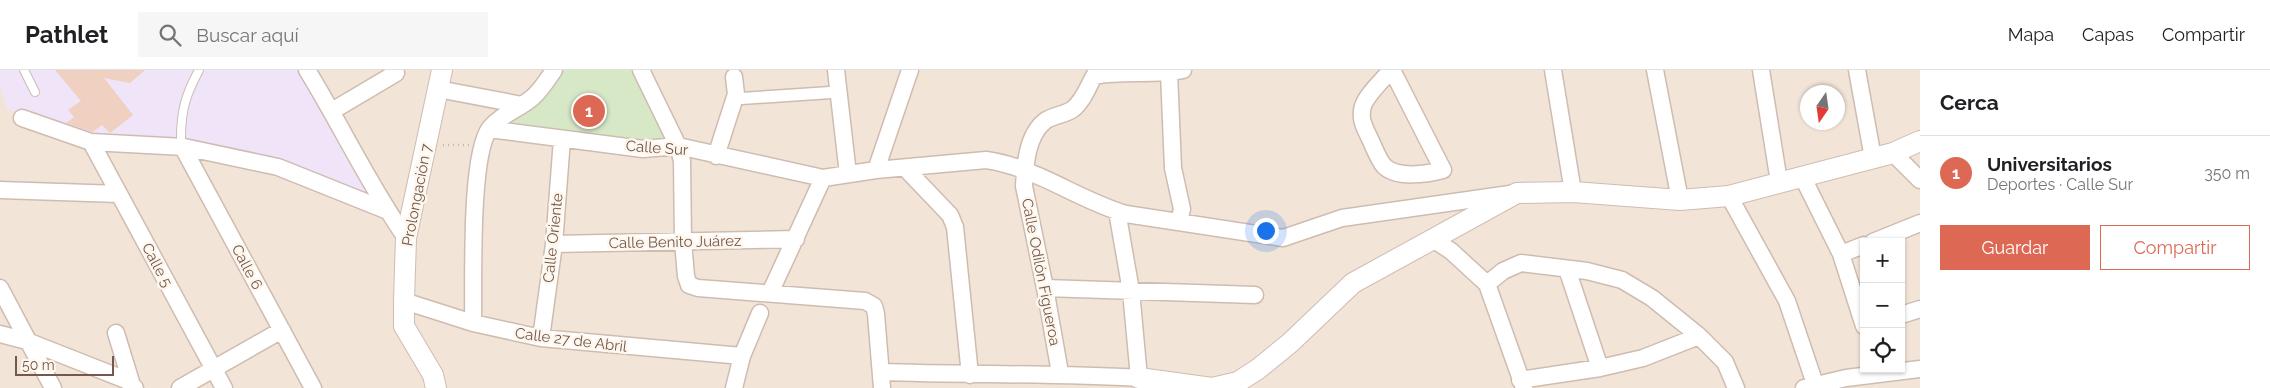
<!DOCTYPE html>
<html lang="es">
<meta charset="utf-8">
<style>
body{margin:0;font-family:Raleway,sans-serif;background:#f6f6f6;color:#202124}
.controls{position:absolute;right:15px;bottom:15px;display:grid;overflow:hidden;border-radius:0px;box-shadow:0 1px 4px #0004}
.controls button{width:45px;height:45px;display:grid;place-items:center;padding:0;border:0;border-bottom:1px solid #e0e0e0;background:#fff;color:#202124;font:25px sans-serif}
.compass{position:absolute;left:1800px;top:15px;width:45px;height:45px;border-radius:50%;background:#fff;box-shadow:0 1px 4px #0004;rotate:193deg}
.scale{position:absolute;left:15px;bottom:12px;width:99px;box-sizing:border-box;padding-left:5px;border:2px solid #74584d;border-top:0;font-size:14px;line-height:18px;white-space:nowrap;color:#74584d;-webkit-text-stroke:4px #fef7ee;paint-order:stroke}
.you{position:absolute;left:1265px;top:160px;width:18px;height:18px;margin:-12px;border:4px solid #fff;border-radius:50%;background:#1a73e8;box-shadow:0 0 0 8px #1a73e833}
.badge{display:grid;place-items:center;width:32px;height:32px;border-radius:50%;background:#dd6955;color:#fff;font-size:16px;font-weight:700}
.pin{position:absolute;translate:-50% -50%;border:2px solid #fff;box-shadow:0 1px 5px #0006}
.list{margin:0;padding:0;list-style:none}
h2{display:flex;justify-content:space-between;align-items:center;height:65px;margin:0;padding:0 20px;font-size:21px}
h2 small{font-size:16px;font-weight:400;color:#757577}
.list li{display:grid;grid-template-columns:32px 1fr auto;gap:15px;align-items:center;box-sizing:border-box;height:75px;padding:0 20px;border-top:1px solid #e0e0e0}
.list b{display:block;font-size:19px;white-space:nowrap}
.list p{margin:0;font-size:16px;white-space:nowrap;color:#757577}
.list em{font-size:16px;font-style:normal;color:#757577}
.actions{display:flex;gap:10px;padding:15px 20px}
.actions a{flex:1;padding:11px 0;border:1px solid #dd6955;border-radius:0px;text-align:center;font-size:18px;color:#dd6955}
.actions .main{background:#dd6955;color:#fff}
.icon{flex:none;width:28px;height:28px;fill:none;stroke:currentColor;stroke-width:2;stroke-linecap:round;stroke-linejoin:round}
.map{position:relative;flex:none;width:1920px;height:318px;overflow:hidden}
header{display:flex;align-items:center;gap:30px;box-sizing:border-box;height:70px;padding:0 25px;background:#fff;border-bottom:1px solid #e0e0e0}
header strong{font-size:24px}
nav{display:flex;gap:28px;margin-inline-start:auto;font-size:18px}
.search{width:350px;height:45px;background:#f6f6f6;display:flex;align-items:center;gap:12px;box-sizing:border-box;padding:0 18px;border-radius:0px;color:#757577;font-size:19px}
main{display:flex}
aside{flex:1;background:#fff}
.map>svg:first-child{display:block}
</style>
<header>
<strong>Pathlet</strong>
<div class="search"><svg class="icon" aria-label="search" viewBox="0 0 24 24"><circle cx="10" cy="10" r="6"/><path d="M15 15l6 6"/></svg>Buscar aquí</div>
<nav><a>Mapa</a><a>Capas</a><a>Compartir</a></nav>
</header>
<main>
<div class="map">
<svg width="1920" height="318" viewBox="0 0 1920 318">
<rect width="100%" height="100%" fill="#fbf2e8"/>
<!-- residential -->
<path fill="#f2e4d7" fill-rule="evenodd" d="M 0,0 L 1920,0 L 1920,318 L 0,318 ZM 1808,22 L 1838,22 L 1838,52 L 1808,52 ZM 1864,172 L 1901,172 L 1901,299 L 1864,299 Z"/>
<!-- education -->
<path fill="#efe4f8" d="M 0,0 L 300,0 L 375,130 L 308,104 L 130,69 L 69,61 L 7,39 L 0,17 Z"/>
<!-- green -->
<path fill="#d7e8c7" d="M 561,0 L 636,0 L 672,73 L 638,75 L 497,57 Z"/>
<!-- building -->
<path fill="#efd0c1" d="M 55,0 L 145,0 L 130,13 L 104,8 L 133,45 L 110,63 L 102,55 L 93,62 L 66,53 L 74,47 L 68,40 L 81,31 Z"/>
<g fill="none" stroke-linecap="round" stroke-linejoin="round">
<!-- service casing -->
<g stroke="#cfbcb1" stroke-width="10">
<path id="service" d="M 24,0 L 35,22
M 181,68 C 181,40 186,24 199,0"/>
</g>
<!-- pedestrian casing -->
<g stroke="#cfbcb1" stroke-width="14">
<path id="pedestrian" d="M 734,29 L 838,22"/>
</g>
<!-- minor casing -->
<g stroke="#cfbcb1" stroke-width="19">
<path id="minor" d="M 307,0 C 341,55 369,115 406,168
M 641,0 L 678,76 L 682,91 L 683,172 L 686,206 L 689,215 L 698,218 L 865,231 L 874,236 L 876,244 L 882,318
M 836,0 L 848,104
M 1391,0 C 1383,10 1367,24 1363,36 C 1359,49 1365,58 1370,69 C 1374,77 1378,89 1384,96 C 1397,109 1427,104 1443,100 L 1392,0
M 1553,0 L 1573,122
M 1655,0 L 1680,130
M 1761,0 L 1779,112
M 1857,0 L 1873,88
M 1169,3 L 1173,98 L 1182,139 L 1179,152
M 438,19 L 522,35
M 332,41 L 396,3 L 394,0
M 22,48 L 91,72 L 184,77 L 278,97 L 388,141
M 489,59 L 643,79 L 678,76 L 823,108 L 876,100 L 986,90 C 1036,97 1078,130 1126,144 L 1283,168 L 1342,148 L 1510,124
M 91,72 L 224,318
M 182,76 L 313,318
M 1893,83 L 1920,110
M 716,86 L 736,24 L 734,7
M 905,98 L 950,145 L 955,157 L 970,305
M 876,100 L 910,0
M 1802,106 L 1841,184 L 1864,256
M 0,120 L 119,124
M 1729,126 L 1787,231 L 1815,314
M 1434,170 L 1451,181 L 1487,214 L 1524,318
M 1873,172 L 1920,153
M 554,174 L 796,169
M 1841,184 L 1864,175
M 1567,199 L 1600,298
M 1487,214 L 1503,201 L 1521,193 L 1587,201 L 1622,210 L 1652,228 L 1699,266 L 1725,292 L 1736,318
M 0,218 L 53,318
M 1045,218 L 1255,225
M 770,223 L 823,108
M 404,231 L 473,253 L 541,268 L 742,286
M 1901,245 L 1920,239
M 473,253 C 474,215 469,85 490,58 C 501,44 520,39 533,27 C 541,20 548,9 554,0
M 116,263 L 132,315
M 0,264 L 27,271 L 126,310 L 135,318
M 541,268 L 554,174 L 562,69
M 881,302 C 967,305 1053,303 1139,308 L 1131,221 L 1117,141
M 1060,303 L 1045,218 L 1024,116 C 1025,95 1027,65 1045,51 C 1053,45 1065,45 1073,39 C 1083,31 1088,17 1094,6 C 1123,0 1154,6 1183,0
M 1520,310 L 1600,298 L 1643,288 L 1699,266
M 180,318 L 282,260
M 734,318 L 742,286 L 760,243
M 1804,318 L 1846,308 L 1920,299"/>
</g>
<!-- tertiary casing -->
<g stroke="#cfbcb1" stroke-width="22">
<path id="tertiary" d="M 1139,308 L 1212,318 L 1238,312 L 1258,299 L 1290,273 L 1353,213 L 1517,123 L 1573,122 L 1680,130 L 1729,126 L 1893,83 L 1920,71
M 436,318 L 433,305 L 404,256 L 404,231 L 406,168 L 442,0"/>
</g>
<!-- path -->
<path stroke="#d4b3a4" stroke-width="2.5" stroke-dasharray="1 4" stroke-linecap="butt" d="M 443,75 L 470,75"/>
<!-- service -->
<use href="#service" stroke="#fff" stroke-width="8"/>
<!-- pedestrian -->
<use href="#pedestrian" stroke="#fff" stroke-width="11"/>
<!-- minor -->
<use href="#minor" stroke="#fff" stroke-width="16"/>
<!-- tertiary -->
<use href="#tertiary" stroke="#fff" stroke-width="20"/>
</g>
<g text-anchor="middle" stroke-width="5" stroke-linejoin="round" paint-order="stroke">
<!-- street labels -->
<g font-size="15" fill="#74584d" stroke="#fef7ee">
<text transform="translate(657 78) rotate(4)" y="5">Calle Sur</text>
<text transform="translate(417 125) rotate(-79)" y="5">Prolongación 7</text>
<text transform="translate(553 168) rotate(-84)" y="5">Calle Oriente</text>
<text transform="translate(675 172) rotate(-1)" y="5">Calle Benito Juárez</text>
<text transform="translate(157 195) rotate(62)" y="5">Calle 5</text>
<text transform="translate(247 197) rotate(62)" y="5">Calle 6</text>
<text transform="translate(1041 202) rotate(79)" y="5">Calle Odilón Figueroa</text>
<text transform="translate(571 270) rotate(7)" y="5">Calle 27 de Abril</text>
</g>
</g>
</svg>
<div class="controls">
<button>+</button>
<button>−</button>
<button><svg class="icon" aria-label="locate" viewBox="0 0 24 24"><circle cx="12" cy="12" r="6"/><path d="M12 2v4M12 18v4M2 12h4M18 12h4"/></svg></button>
</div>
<svg class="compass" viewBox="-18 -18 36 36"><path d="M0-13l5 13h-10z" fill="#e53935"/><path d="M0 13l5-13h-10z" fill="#757577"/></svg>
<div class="scale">50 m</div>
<div class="you"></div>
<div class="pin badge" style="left:589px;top:41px">1</div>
</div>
<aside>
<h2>Cerca<small></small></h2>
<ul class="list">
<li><span class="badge">1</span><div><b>Universitarios</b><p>Deportes · Calle Sur</p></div><em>350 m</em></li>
</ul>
<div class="actions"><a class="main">Guardar</a><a>Compartir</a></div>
</aside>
</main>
